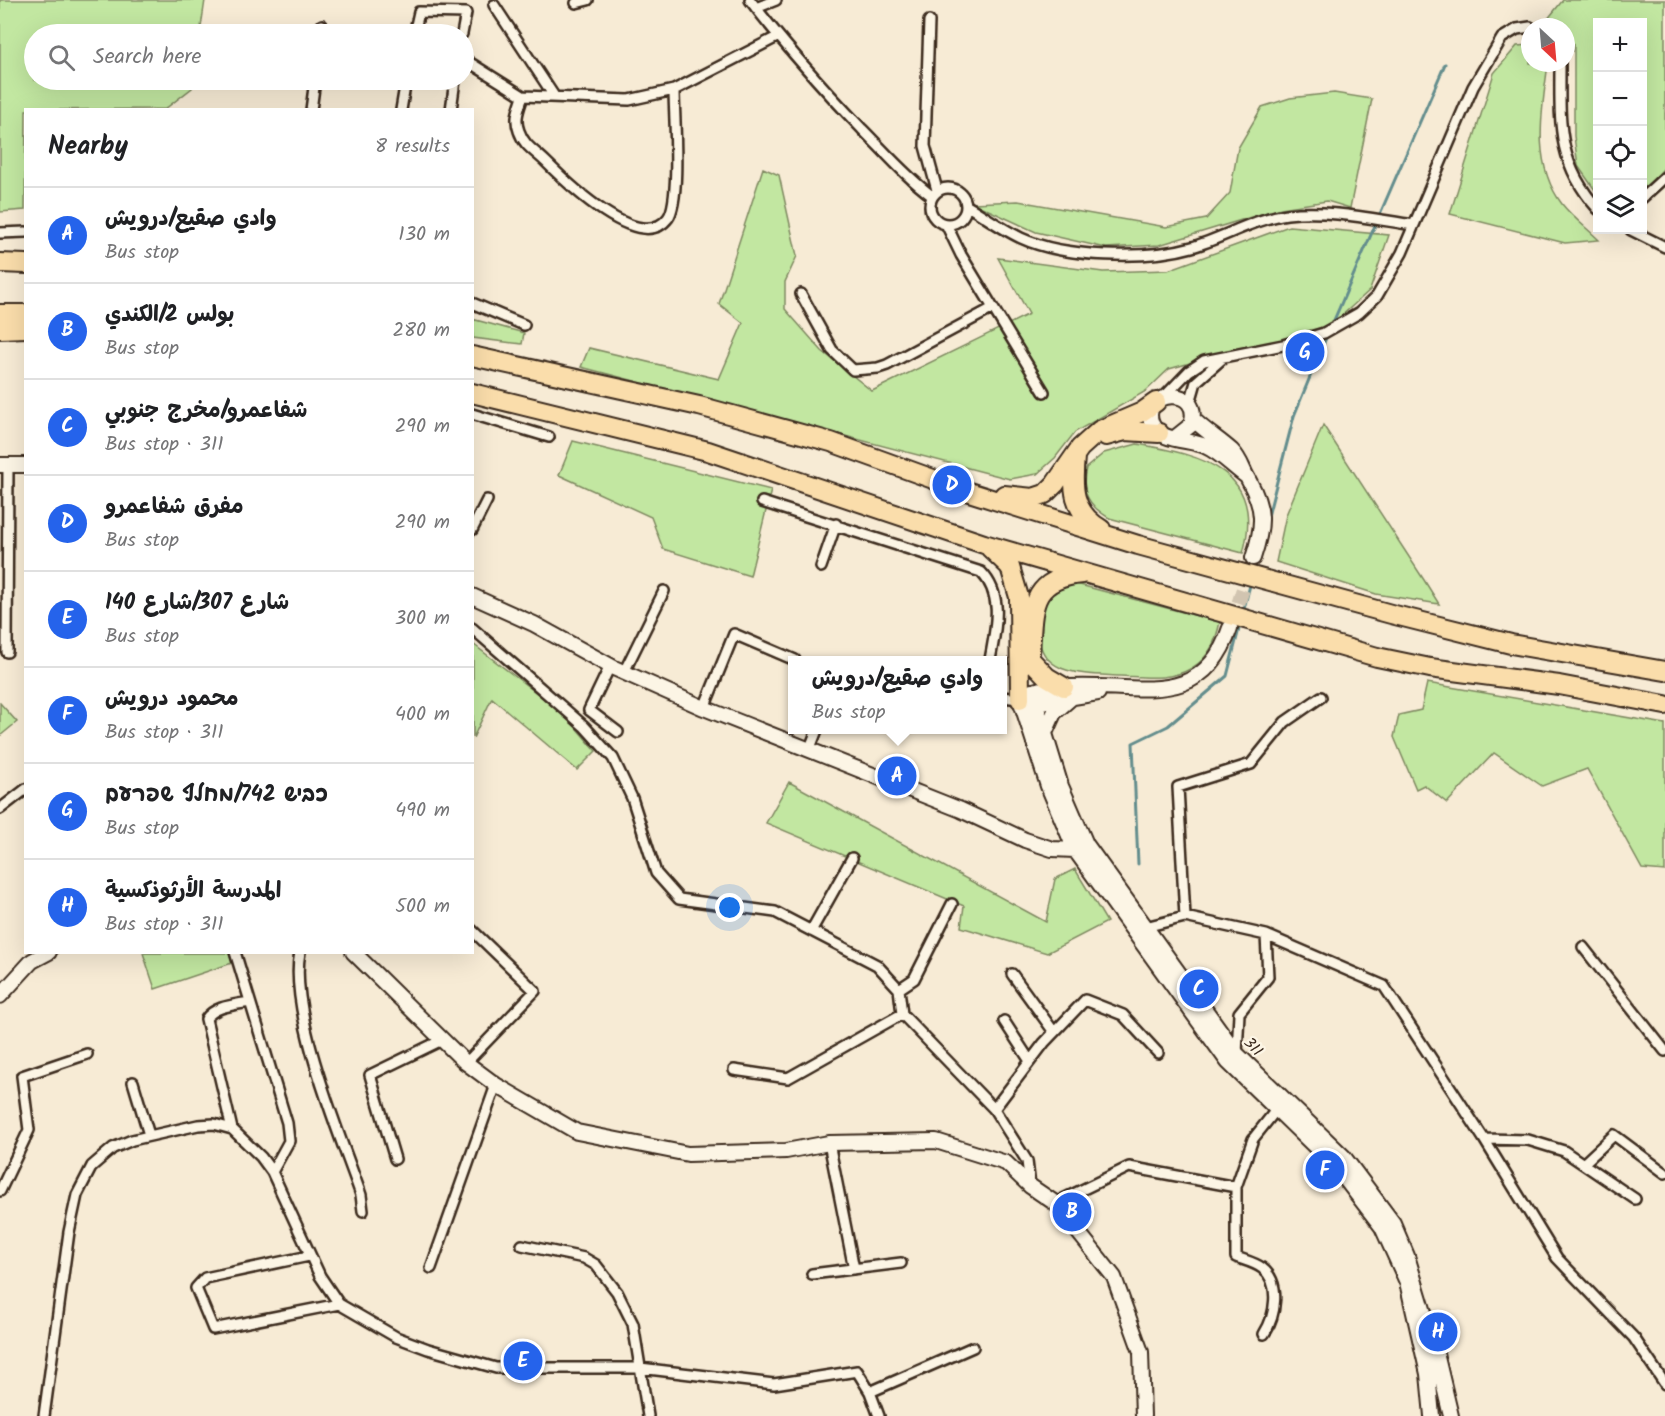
<!DOCTYPE html>
<meta charset="utf-8">
<style>
body{margin:0;font-family:Kalam,"Playpen Sans Arabic","Playpen Sans Hebrew",sans-serif;background:#f2f2f2;color:#202124}
.controls{position:absolute;right:18px;top:18px;display:grid;overflow:hidden;border-radius:0px;box-shadow:0 6px 24px #0002}
.controls button{width:54px;height:54px;display:grid;place-items:center;padding:0;border:0;border-bottom:2px solid #e0e0e0;background:#fff;color:#202124;font:30px sans-serif}
.compass{position:absolute;left:1521px;top:18px;width:54px;height:54px;border-radius:50%;background:#fff;box-shadow:0 6px 24px #0002;rotate:154deg}
.you{position:absolute;left:730px;top:908px;width:21px;height:21px;margin:-15px;border:4px solid #fff;border-radius:50%;background:#1a73e8;box-shadow:0 0 0 9px #1a73e833}
.badge{display:grid;place-items:center;width:39px;height:39px;border-radius:50%;background:#2563eb;color:#fff;font-size:20px;font-weight:700}
.pin{position:absolute;translate:-50% -50%;border:3px solid #fff;box-shadow:0 2px 6px #0006}
.popup{position:absolute;left:788px;top:656px;width:219px;height:78px;box-sizing:border-box;display:grid;place-content:center;border-radius:0px;background:#fff;filter:drop-shadow(0 2px 4px #0005);font-size:20px;white-space:nowrap;color:#757577}
.popup b{font-size:22px;color:#202124}
.popup::after{content:'';position:absolute;left:50%;top:100%;margin-left:-12px;border:12px solid transparent;border-top-color:#fff}
.list{margin:0;padding:0;list-style:none}
h2{display:flex;justify-content:space-between;align-items:center;height:78px;margin:0;padding:0 24px;font-size:26px}
h2 small{font-size:20px;font-weight:400;color:#757577}
.list li{display:grid;grid-template-columns:39px 1fr auto;gap:18px;align-items:center;box-sizing:border-box;height:96px;padding:0 24px;border-top:2px solid #e0e0e0}
.list b{display:block;font-size:22px;white-space:nowrap}
.list p{margin:0;font-size:20px;white-space:nowrap;color:#757577}
.list em{font-size:20px;font-style:normal;color:#757577}
.icon{flex:none;width:33px;height:33px;fill:none;stroke:currentColor;stroke-width:2;stroke-linecap:round;stroke-linejoin:round}
.map{position:relative;flex:none;width:1665px;height:1416px;overflow:hidden}
.search{position:absolute;background:#fff;box-shadow:0 6px 24px #0002;left:24px;top:24px;width:450px;height:66px;display:flex;align-items:center;gap:15px;box-sizing:border-box;padding:0 21px;border-radius:33px;color:#757577;font-size:22px}
.panel{position:absolute;background:#fff;box-shadow:0 6px 24px #0002;left:24px;top:108px;width:450px;height:846px;border-radius:0px}
.map>svg:first-child{display:block}
</style>
<div class="map">
<svg width="1665" height="1416" viewBox="0 0 1665 1416">
<rect width="100%" height="100%" fill="#f7ebd5"/>
<filter id="ink" filterUnits="userSpaceOnUse"><feTurbulence type="fractalNoise" baseFrequency=".0167" numOctaves="2"/><feDisplacementMap in="SourceGraphic" scale="12" xChannelSelector="R" yChannelSelector="G"/><feConvolveMatrix kernelMatrix="1 2 1 2 8 2 1 2 1" color-interpolation-filters="sRGB"/></filter>
<g filter="url(#ink)">
<!-- green -->
<path fill="#c2e7a1" stroke="#7e8860" stroke-width="1.5" d="M 0,0 L 205,0 L 200,34 L 34,34 L 34,80 L 194,80 L 192,88 L 165,109 L 26,110 L 25,210 L 0,212 Z
M 1563,0 L 1665,0 L 1665,167 L 1643,190 L 1642,22 L 1598,22 L 1597,193 L 1578,166 L 1574,136 L 1574,44 L 1566,37 L 1566,27 L 1554,27 L 1547,20 Z
M 1530,45 L 1530,63 L 1548,64 C 1542,110 1531,163 1562,204 C 1572,217 1587,228 1599,240 L 1565,243 L 1450,214 L 1494,73 L 1517,46 Z
M 1334,93 L 1372,99 L 1350,208 L 1327,201 L 1281,208 L 1159,245 L 1106,248 L 1036,232 L 973,203 L 1018,201 L 1166,227 L 1206,219 L 1230,193 L 1238,148 L 1262,107 L 1290,98 Z
M 763,168 L 779,175 L 797,256 L 785,282 L 785,309 L 822,351 L 872,391 L 1029,314 L 998,258 L 1103,272 L 1168,270 L 1289,226 L 1389,235 L 1370,290 L 1339,318 L 1295,341 L 1208,358 L 1169,369 L 1146,391 L 1075,432 L 1055,458 L 1037,474 L 1010,479 L 581,367 L 589,348 L 719,379 L 743,323 L 719,304 Z
M 472,319 L 524,333 L 522,344 L 473,338 Z
M 1323,425 L 1424,580 L 1439,604 L 1376,594 L 1276,562 L 1286,515 Z
M 573,441 L 771,490 L 750,576 L 663,549 L 651,517 L 559,475 Z
M 1137,444 C 1203,455 1266,471 1243,553 L 1109,518 C 1089,506 1080,492 1086,468 L 1104,453 Z
M 1076,584 L 1220,622 C 1216,640 1210,657 1192,668 C 1170,681 1145,677 1120,676 C 1087,674 1037,677 1039,631 C 1040,611 1041,605 1051,588 Z
M 473,644 L 565,715 L 596,751 L 577,770 L 492,698 L 473,738 Z
M 1427,683 L 1665,724 L 1665,871 L 1642,869 L 1587,769 L 1542,786 L 1494,753 L 1447,803 L 1424,785 L 1416,789 L 1394,737 L 1399,715 L 1421,710 Z
M 0,703 L 17,722 L 0,736 Z
M 789,782 L 1046,922 L 1055,879 L 1075,869 L 1107,922 L 1047,953 L 961,927 L 964,906 L 766,823 Z
M 143,953 L 229,953 L 232,963 L 155,989 Z"/>
<g fill="none" stroke-linecap="round" stroke-linejoin="round">
<!-- stream -->
<path stroke="#638d8d" stroke-width="3" d="M 1331,327 L 1445,64
M 1267,520 L 1294,416 L 1328,333
M 1243,613 L 1251,581
M 1138,864 L 1133,743 L 1168,726 L 1227,676 L 1240,625"/>
<!-- secondary-tunnel -->
<path stroke="#d1c4b0" stroke-width="14" stroke-dasharray="14 7" stroke-linecap="butt" d="M 1232,623 L 1253,558"/>
<!-- street casing -->
<g stroke="#3b2a1e" stroke-width="14">
<path id="street" d="M 750,0 C 785,46 822,87 862,129 C 885,152 906,177 932,196
M 576,3 L 588,0
M 494,5 L 554,96
M 756,8 L 776,0
M 929,21 L 925,146 L 937,190
M 321,34 L 322,25
M 414,34 L 419,12 L 466,13 L 462,34
M 464,59 L 523,96
M 1560,63 C 1560,122 1556,162 1598,209
M 674,90 C 674,114 681,201 668,218 C 640,255 565,181 546,162 C 535,151 524,146 519,131 C 514,118 519,109 523,96 L 629,100 L 674,90 L 777,37
M 311,110 L 315,80
M 401,110 L 406,80
M 451,110 L 455,80
M930 206a18 18 0 1 1 36 0a18 18 0 1 1-36 0Z
M 1642,198 L 1665,177
M 966,205 C 984,216 1002,229 1021,238 C 1064,258 1147,260 1192,247 C 1223,238 1254,219 1287,214 C 1329,209 1372,219 1414,225
M 946,224 L 961,255 L 1044,392
M 1631,230 L 1665,247
M 0,233 L 26,232
M 801,294 L 832,350 L 853,370 L 878,368 L 887,365 L 993,308
M 472,303 L 524,325
M 1164,397 L 1189,371 L 1204,361 L 1283,345 L 1324,333 L 1359,313 L 1377,296 L 1402,253 L 1473,87 L 1502,38 L 1517,29 L 1530,27
M 1190,403 L 1196,382 L 1222,359
M 472,414 L 549,437
M 762,502 L 981,572 C 1005,596 995,631 990,660
M 472,530 L 487,500
M 821,567 L 836,524
M 472,628 L 584,726 L 613,758 L 632,798 L 656,873 L 679,899 L 775,912 L 877,965 L 899,989 L 902,1014
M 7,652 L 8,465
M 610,666 L 589,710 L 618,732
M 624,672 L 664,591
M 1002,697 L 1020,699
M 704,708 L 734,634 L 795,660
M 810,748 L 817,730
M 0,809 L 26,789
M 1185,917 L 1178,787 L 1251,764 L 1285,722 L 1321,697
M 1141,928 L 1185,917 L 1266,935 L 1384,986 L 1484,1139 L 1557,1258 L 1634,1338 L 1665,1384
M 811,931 L 852,858
M 1583,947 L 1665,1051
M 235,952 L 287,1123 L 289,1141 L 272,1172
M 300,952 C 288,1012 340,1135 361,1195 L 363,1211
M 1012,974 L 1054,1032
M 899,989 L 914,979 L 952,904
M 1004,1021 L 1030,1061
M 1237,1054 L 1239,1013 L 1268,977 L 1266,935
M 466,1063 L 535,991 L 472,930
M 734,1070 L 788,1078 L 902,1014 L 994,1109 L 1027,1161 L 1030,1186
M 133,1082 L 149,1135
M 994,1109 L 1044,1043 L 1085,1000 L 1123,1015 L 1158,1053
M 232,1129 L 206,1019 C 214,1006 235,1005 249,1002
M 1484,1139 L 1528,1140 L 1564,1151 L 1635,1199
M 829,1143 L 854,1269
M 395,1159 L 370,1075 L 442,1040
M 1583,1164 L 1614,1135 L 1665,1173
M 1236,1187 L 1236,1257 C 1244,1260 1256,1263 1262,1268 C 1282,1283 1275,1317 1264,1334
M 0,1191 L 29,1130 L 22,1076 L 87,1054
M 1055,1203 L 1129,1167 L 1236,1187 L 1253,1139 L 1276,1110
M 522,1245 L 584,1258 L 596,1265 L 617,1292 L 633,1324 L 648,1416
M 309,1256 L 205,1278 L 196,1288 L 213,1329 L 339,1304
M 431,1268 L 496,1085
M 812,1274 L 901,1263
M 870,1392 L 879,1416
M 44,1416 L 69,1232 L 77,1195 L 92,1166 L 113,1148 L 132,1140 L 198,1125 L 214,1124 L 232,1129 L 261,1157 L 272,1172 L 320,1276 L 339,1304 L 396,1337 L 428,1349 L 496,1368 L 640,1368 L 774,1384 L 857,1371 L 870,1392 L 973,1347"/>
</g>
<!-- secondary casing -->
<g stroke="#3b2a1e" stroke-width="18">
<path id="secondary" d="M 1193,419 C 1205,431 1220,440 1232,451 C 1241,460 1242,469 1248,479 C 1265,509 1264,525 1253,558
M 1176,437 L 1191,425 C 1204,383 1138,391 1152,424 C 1160,442 1189,439 1205,446 C 1221,453 1233,467 1246,476
M 0,465 L 26,465
M 472,596 L 534,624 L 614,668 L 704,708 L 961,810 L 1025,840 L 1052,849 L 1075,850 L 1081,846
M 1032,691 L 1061,786 L 1086,844 L 1237,1054 L 1343,1156 L 1393,1223 L 1407,1256 L 1435,1349 L 1451,1416
M 1026,695 C 1035,688 1047,689 1057,688 C 1127,679 1201,717 1230,628
M 1020,699 L 1048,786 L 1075,850 L 1228,1062 L 1336,1167 L 1382,1227 L 1407,1282 L 1428,1374 L 1432,1416
M 1028,701 L 1036,703 L 1098,693
M 1045,733 L 1054,713 L 1070,699
M 353,952 L 465,1062 L 496,1085 L 577,1132 L 688,1154 L 786,1151 L 829,1143 L 936,1141 L 1006,1163 L 1030,1186 L 1055,1203 L 1114,1277 L 1141,1352 L 1143,1416
M 0,996 L 32,961 L 49,952"/>
</g>
<!-- highway casing -->
<g stroke="#3b2a1e" stroke-width="22">
<path id="highway" d="M 0,263 L 26,264
M 0,314 L 26,314
M 0,329 L 26,328
M 472,356 L 699,406 L 831,442 L 969,492 L 1138,545 L 1391,614 L 1511,644 L 1665,671
M 472,393 L 708,451 L 984,544 L 1377,657 L 1430,668 L 1559,685 L 1665,705
M 1106,436 L 1125,431 L 1159,433
M 1075,457 C 1072,487 1072,512 1101,529
M 1004,495 L 1033,498 L 1045,494 L 1055,484 L 1080,448 L 1100,430 L 1142,412 L 1156,402
M 990,548 L 1010,567 L 1019,597 L 1020,699
M 1030,653 C 1033,609 1029,579 1082,574
M 1030,659 L 1047,677 L 1064,687"/>
</g>
<!-- street -->
<use href="#street" stroke="#fcf5e5" stroke-width="9"/>
<!-- secondary -->
<use href="#secondary" stroke="#fcf5e5" stroke-width="14"/>
<!-- highway -->
<use href="#highway" stroke="#faddab" stroke-width="18"/>
</g>
</g>
<g text-anchor="middle" stroke-width="4.5" stroke-linejoin="round" paint-order="stroke">
<!-- street labels -->
<g font-size="16" fill="#3b2a1e" stroke="#fcf5e5">
<text transform="translate(1254 1046) rotate(47)" y="6">311</text>
</g>
</g>
</svg>
<div class="controls">
<button>+</button>
<button>−</button>
<button><svg class="icon" aria-label="locate" viewBox="0 0 24 24"><circle cx="12" cy="12" r="6"/><path d="M12 2v4M12 18v4M2 12h4M18 12h4"/></svg></button>
<button><svg class="icon" aria-label="layers" viewBox="0 0 24 24"><path d="M12 4l9 5-9 5-9-5zM3 14l9 5 9-5"/></svg></button>
</div>
<svg class="compass" viewBox="-18 -18 36 36"><path d="M0-13l5 13h-10z" fill="#e53935"/><path d="M0 13l5-13h-10z" fill="#757577"/></svg>
<div class="you"></div>
<div class="pin badge" style="left:897px;top:776px">A</div>
<div class="popup"><b>وادي صقيع/درويش</b>Bus stop</div>
<div class="pin badge" style="left:1072px;top:1212px">B</div>
<div class="pin badge" style="left:1199px;top:989px">C</div>
<div class="pin badge" style="left:952px;top:485px">D</div>
<div class="pin badge" style="left:523px;top:1361px">E</div>
<div class="pin badge" style="left:1325px;top:1170px">F</div>
<div class="pin badge" style="left:1305px;top:352px">G</div>
<div class="pin badge" style="left:1438px;top:1332px">H</div>
<div class="search"><svg class="icon" aria-label="search" viewBox="0 0 24 24"><circle cx="10" cy="10" r="6"/><path d="M15 15l6 6"/></svg>Search here</div>
<section class="panel">
<h2>Nearby<small>8 results</small></h2>
<ul class="list">
<li><span class="badge">A</span><div><b>وادي صقيع/درويش</b><p>Bus stop</p></div><em>130 m</em></li>
<li><span class="badge">B</span><div><b>بولس 2/الكندي</b><p>Bus stop</p></div><em>280 m</em></li>
<li><span class="badge">C</span><div><b>شفاعمرو/مخرج جنوبي</b><p>Bus stop · 311</p></div><em>290 m</em></li>
<li><span class="badge">D</span><div><b>مفرق شفاعمرو</b><p>Bus stop</p></div><em>290 m</em></li>
<li><span class="badge">E</span><div><b>شارع 307/شارع 140</b><p>Bus stop</p></div><em>300 m</em></li>
<li><span class="badge">F</span><div><b>محمود درويش</b><p>Bus stop · 311</p></div><em>400 m</em></li>
<li><span class="badge">G</span><div><b>כביש 742/מחלף שפרעם</b><p>Bus stop</p></div><em>490 m</em></li>
<li><span class="badge">H</span><div><b>المدرسة الأرثوذكسية</b><p>Bus stop · 311</p></div><em>500 m</em></li>
</ul>
</section>
</div>
